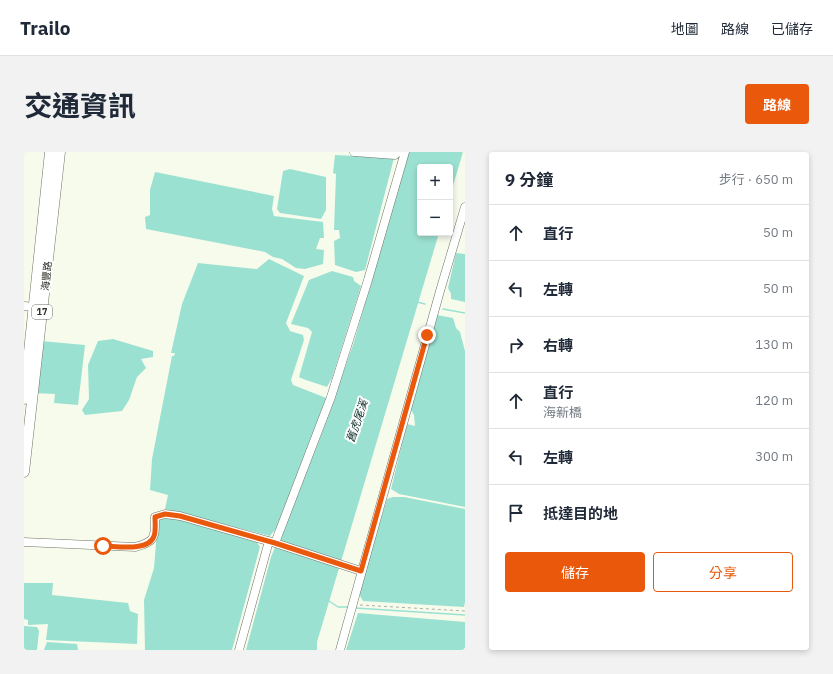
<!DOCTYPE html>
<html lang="zh-TW">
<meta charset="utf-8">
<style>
body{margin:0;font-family:"IBM Plex Sans","Noto Sans TC",sans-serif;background:#f2f2f3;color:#1f2937}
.controls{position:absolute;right:12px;top:12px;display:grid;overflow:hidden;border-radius:4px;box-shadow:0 2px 6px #0003}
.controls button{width:36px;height:36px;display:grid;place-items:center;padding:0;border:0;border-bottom:1px solid #e0e1e3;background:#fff;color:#1f2937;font:20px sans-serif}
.stop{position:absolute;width:12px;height:12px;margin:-9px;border:3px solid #ea580c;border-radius:50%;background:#fff}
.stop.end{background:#ea580c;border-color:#fff;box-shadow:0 1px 4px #0008}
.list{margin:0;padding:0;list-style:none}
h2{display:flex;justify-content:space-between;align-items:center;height:52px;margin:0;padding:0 16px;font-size:17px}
h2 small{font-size:13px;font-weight:400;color:#747a83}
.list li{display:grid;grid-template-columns:26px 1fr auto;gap:12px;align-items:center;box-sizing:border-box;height:56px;padding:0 16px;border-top:1px solid #e0e1e3}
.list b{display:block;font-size:15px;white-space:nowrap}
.list p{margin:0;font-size:13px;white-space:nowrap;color:#747a83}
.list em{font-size:13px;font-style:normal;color:#747a83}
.actions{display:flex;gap:8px;padding:12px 16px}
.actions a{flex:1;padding:9px 0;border:1px solid #ea580c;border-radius:4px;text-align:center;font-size:14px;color:#ea580c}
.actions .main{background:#ea580c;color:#fff}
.icon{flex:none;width:22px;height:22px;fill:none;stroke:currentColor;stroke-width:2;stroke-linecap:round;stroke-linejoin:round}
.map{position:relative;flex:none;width:441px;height:498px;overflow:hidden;border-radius:4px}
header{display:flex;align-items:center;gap:24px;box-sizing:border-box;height:56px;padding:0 20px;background:#fff;border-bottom:1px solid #e0e1e3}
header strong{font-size:19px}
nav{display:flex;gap:22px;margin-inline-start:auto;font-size:14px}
.intro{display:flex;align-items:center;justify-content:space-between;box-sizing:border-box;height:96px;padding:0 24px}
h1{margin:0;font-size:28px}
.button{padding:10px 18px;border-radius:4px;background:#ea580c;color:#fff;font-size:14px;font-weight:700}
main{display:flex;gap:24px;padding:0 24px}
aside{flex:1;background:#fff;border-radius:4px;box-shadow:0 2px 6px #0003}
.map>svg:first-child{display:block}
</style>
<header>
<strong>Trailo</strong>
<nav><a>地圖</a><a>路線</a><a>已儲存</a></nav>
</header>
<div class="intro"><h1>交通資訊</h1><a class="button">路線</a></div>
<main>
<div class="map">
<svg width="441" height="498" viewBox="0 0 441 498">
<rect width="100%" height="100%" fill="#f7fbec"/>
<!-- water -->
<path fill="#9be1d1" d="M 384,0 L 439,0 L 426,44 L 426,15 L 396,15 L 396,81 L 415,81 L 293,490 L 293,498 L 222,498 L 247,405 L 296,286 L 330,190 Z
M 311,3 L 370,6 L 341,118 L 332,120 L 311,113 L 310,89 L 316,86 L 315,78 L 310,78 L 312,22 L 309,21 Z
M 266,17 L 302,25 L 302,58 L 297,67 L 256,61 L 253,57 L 259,19 Z
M 131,20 L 250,44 L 248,57 L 250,64 L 299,70 L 300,86 L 296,86 L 292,97 L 300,98 L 299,112 L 281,117 L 272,116 L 258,107 L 249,105 L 241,100 L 122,77 L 121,65 L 126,63 L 126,38 Z
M 432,101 L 441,102 L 441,150 L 427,147 L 427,142 L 424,136 Z
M 245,107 L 280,124 L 262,171 L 266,179 L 279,183 L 280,188 L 267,228 L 269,233 L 305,247 L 255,373 L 246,384 L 141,357 L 144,343 L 126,338 L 128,307 L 148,204 L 150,204 L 151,201 L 147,201 L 158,152 L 174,111 L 233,117 Z
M 308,119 L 329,125 L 330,129 L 337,134 L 308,226 L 303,235 L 279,227 L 275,225 L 288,180 L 284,176 L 267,172 L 285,128 Z
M 413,163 L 429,166 L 432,176 L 436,180 L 441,199 L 441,355 L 375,342 L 367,337 L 383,272 L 391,274 L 390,263 L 387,258 Z
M 89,187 L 129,199 L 129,205 L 117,207 L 122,216 L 113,225 L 105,248 L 98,259 L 61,263 L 58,258 L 65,247 L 64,213 L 74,189 Z
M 17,189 L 61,193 L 54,253 L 30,251 L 31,242 L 9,241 Z
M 369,345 L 380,345 L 441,357 L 441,450 L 440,455 L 339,449 L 335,442 L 363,347 Z
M 141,364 L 166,369 L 232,389 L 236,395 L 208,498 L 121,498 L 120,448 L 130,416 L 134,367 Z
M 0,431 L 29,431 L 28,443 L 104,451 L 106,459 L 114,462 L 113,492 L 22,488 L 24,472 L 4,473 L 4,468 L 0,467 Z
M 334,461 L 441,470 L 441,498 L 322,498 Z
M 0,474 L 13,475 L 15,479 L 13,498 L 0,498 Z
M 23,490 L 53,492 L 54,498 L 20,498 Z"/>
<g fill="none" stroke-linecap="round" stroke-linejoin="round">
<!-- stream -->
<path stroke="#9be1d1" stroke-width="1.5" d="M 393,150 L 401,152
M 419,157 L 441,161
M 305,449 L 314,455 L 325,455
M 331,456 L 441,463"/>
<!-- minor casing -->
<g stroke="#707467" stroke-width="9">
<path id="minor" d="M 330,0 L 371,3 L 374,0
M 0,154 L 9,155
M 0,390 L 111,395 C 132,390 131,385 131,365 L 141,362 L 156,364 L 251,391 L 337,419
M 251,391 L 307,245 L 344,128 L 381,0
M 215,498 L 245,389
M 316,498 L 416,139 L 441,55"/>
</g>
<!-- major casing -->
<g stroke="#707467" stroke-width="11">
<path id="major" d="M 0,247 L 26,0
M 0,320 L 36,0"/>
</g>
<!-- path -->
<path stroke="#adb0a5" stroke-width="1" stroke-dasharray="3 3" stroke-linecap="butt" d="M 336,453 L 441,459"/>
<!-- minor -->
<use href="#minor" stroke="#fff" stroke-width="8"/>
<!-- major -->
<use href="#major" stroke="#fff" stroke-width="10"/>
</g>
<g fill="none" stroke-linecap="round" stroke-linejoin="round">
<!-- route -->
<path stroke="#ea580c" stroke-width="5" d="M 79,394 C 92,394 125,400 130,384 C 132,379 131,370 131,365 L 141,362 L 156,364 L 251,391 L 337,419 L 403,183"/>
</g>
<g text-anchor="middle" stroke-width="4" stroke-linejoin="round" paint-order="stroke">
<!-- shield labels -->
<rect fill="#fff" stroke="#6b6d68" stroke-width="1" x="8" y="153" width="20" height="14" rx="3"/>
<g font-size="9" font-weight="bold" fill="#2c2e28">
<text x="18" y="163">17</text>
</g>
<!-- street labels -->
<g font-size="10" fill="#2c2e28" stroke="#fff">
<text transform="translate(22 124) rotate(-84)" y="4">海豐路</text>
</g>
<!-- water labels -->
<g font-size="11" font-style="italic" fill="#0d3029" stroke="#fff">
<text transform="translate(333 269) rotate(-71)" y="4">舊虎尾溪</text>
</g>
</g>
</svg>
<div class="controls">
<button>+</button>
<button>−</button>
</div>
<div class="stop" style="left:79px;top:394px"></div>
<div class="stop end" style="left:403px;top:183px"></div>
</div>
<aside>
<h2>9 分鐘<small>步行 · 650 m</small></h2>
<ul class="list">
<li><svg class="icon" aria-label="ahead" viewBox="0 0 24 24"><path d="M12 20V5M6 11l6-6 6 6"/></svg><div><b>直行</b></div><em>50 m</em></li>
<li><svg class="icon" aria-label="left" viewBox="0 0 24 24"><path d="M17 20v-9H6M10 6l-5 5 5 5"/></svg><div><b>左轉</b></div><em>50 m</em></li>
<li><svg class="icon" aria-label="right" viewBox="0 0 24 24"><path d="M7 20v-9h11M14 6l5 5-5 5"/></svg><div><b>右轉</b></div><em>130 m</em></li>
<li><svg class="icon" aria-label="ahead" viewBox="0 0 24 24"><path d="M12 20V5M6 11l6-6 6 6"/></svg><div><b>直行</b><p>海新橋</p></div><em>120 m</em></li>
<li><svg class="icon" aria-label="left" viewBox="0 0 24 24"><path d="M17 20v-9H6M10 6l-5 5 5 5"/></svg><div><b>左轉</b></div><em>300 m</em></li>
<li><svg class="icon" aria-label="arrive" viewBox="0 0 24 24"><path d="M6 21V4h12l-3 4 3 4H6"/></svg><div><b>抵達目的地</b></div></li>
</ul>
<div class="actions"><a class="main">儲存</a><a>分享</a></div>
</aside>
</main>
